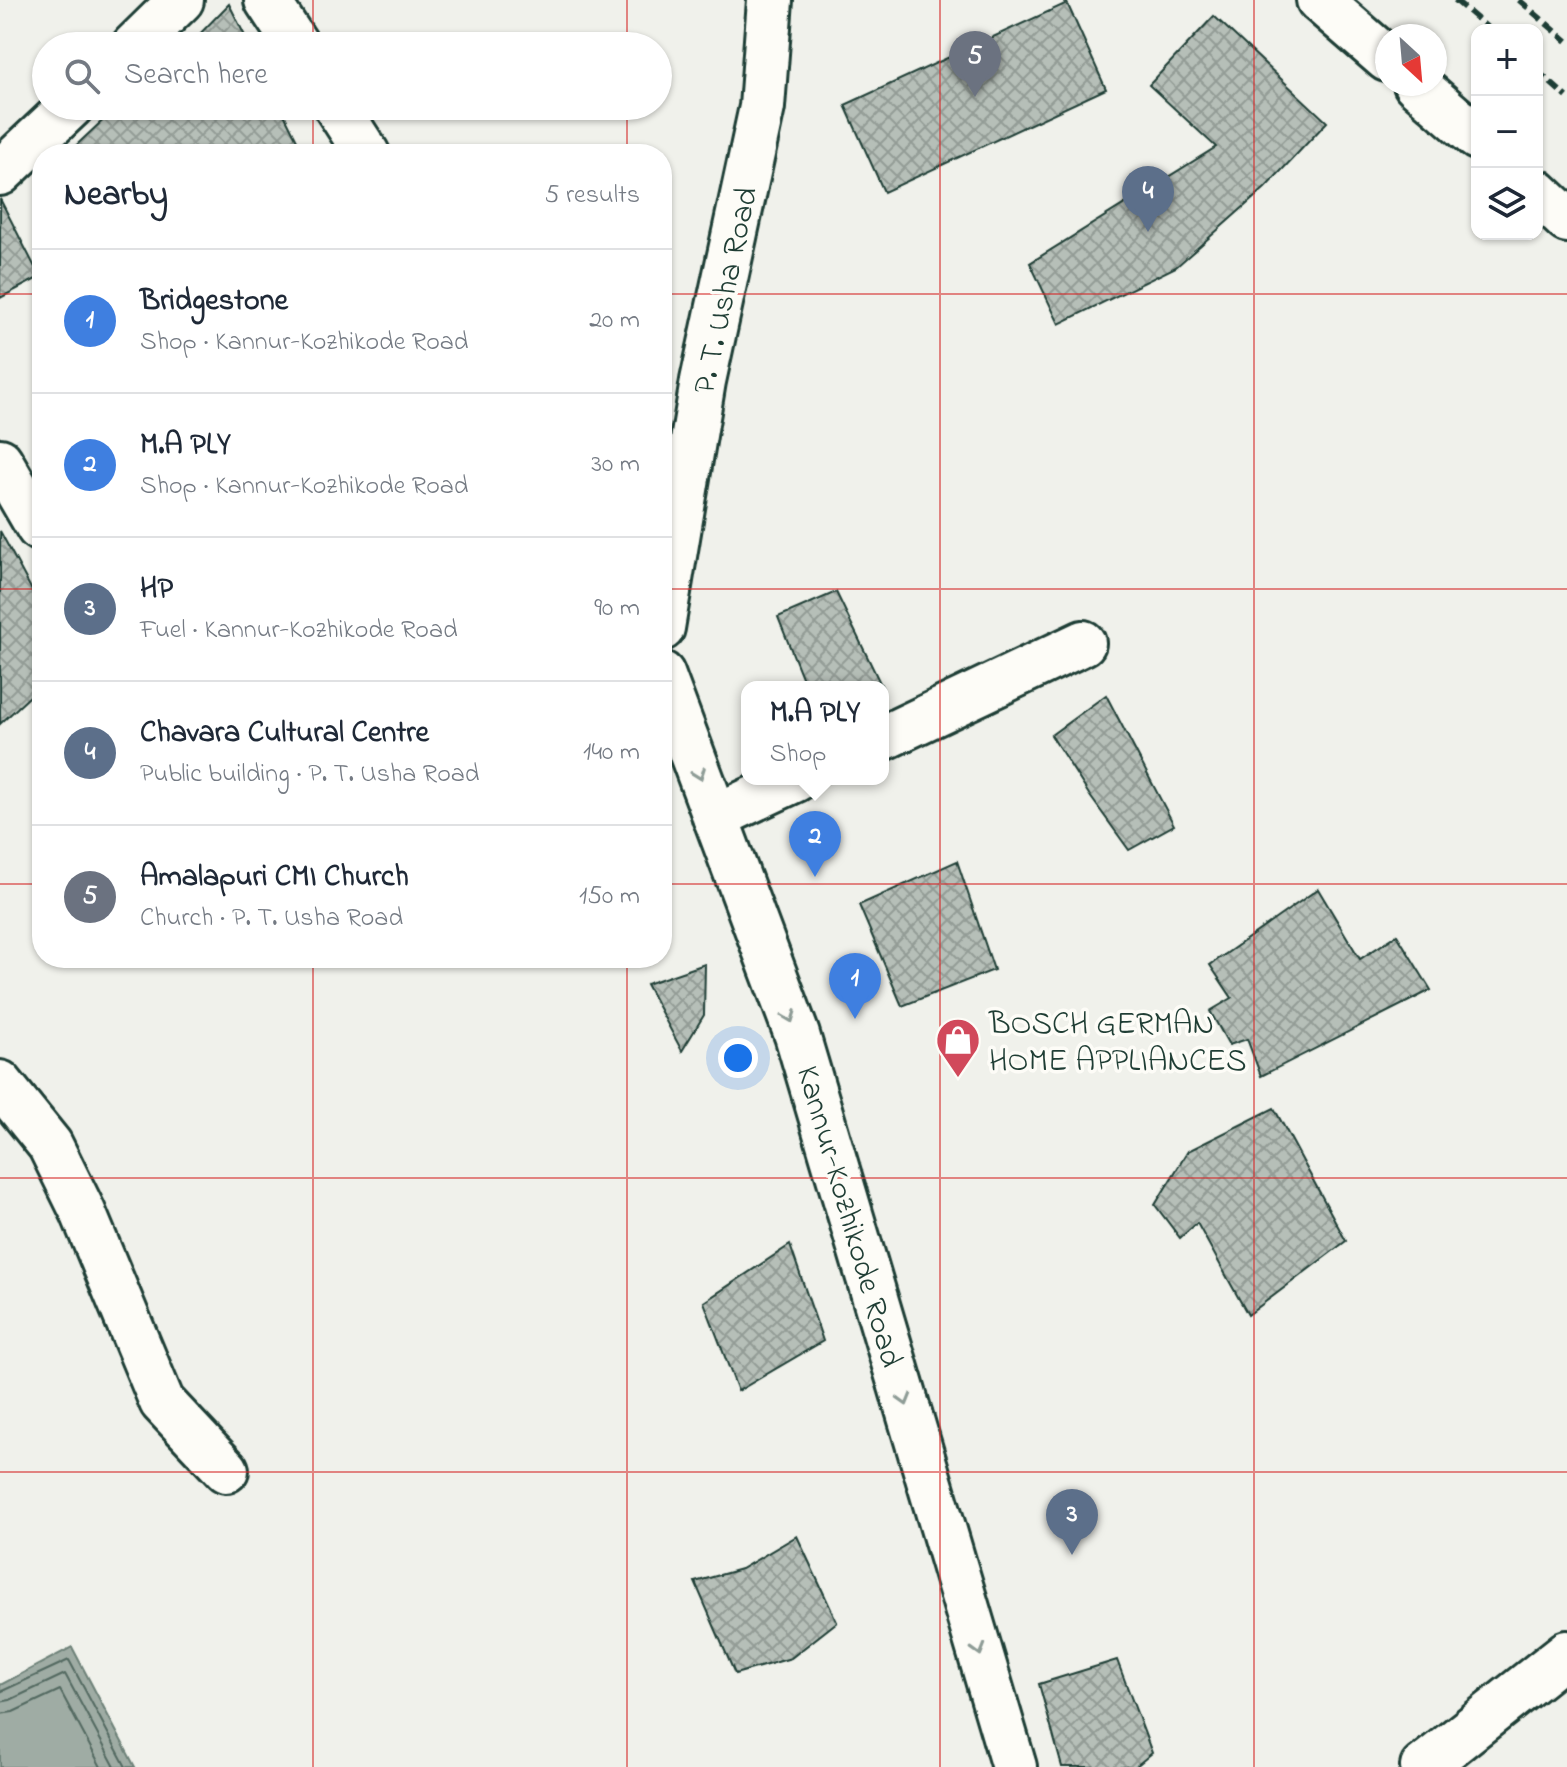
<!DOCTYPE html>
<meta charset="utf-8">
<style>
body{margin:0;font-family:"Indie Flower",sans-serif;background:#f6f6f7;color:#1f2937}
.controls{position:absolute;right:24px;top:24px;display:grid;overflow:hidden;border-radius:16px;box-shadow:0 2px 6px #0004}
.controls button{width:72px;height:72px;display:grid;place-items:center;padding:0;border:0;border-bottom:2px solid #e0e1e3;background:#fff;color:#1f2937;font:40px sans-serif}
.compass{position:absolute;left:1375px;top:24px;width:72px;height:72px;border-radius:50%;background:#fff;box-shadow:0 2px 6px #0004;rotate:154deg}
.you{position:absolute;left:738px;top:1058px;width:28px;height:28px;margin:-20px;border:6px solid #fff;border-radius:50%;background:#1a73e8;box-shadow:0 0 0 12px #1a73e833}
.badge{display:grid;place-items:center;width:52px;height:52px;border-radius:50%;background:#7c3aed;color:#fff;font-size:26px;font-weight:700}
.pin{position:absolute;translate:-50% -66px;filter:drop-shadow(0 2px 4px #0008)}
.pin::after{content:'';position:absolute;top:42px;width:28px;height:24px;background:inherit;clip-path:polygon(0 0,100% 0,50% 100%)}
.popup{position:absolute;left:741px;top:681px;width:148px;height:104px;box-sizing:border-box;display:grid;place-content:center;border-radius:16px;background:#fff;filter:drop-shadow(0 2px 6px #0005);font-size:26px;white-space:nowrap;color:#747a83}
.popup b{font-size:30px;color:#1f2937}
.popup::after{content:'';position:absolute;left:50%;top:100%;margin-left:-16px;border:16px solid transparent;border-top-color:#fff}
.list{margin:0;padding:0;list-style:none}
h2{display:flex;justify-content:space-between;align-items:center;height:104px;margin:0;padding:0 32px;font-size:34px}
h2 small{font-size:26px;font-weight:400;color:#747a83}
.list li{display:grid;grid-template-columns:52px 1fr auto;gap:24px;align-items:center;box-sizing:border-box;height:144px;padding:0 32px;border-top:2px solid #e0e1e3}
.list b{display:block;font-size:30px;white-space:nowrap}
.list p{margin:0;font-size:26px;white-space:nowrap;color:#747a83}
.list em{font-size:26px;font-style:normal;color:#747a83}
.icon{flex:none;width:44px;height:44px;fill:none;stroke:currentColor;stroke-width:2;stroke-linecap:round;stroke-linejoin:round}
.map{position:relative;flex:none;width:1567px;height:1767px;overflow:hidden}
.search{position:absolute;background:#fff;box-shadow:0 2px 6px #0004;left:32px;top:32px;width:640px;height:88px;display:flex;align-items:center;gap:20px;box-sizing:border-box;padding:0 28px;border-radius:44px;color:#747a83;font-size:30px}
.panel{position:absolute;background:#fff;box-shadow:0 2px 6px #0004;left:32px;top:144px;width:640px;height:824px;border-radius:32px}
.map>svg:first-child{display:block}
</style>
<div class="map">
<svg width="1567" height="1767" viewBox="0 0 1567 1767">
<defs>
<pattern id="building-cross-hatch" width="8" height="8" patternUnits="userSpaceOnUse" patternTransform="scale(2)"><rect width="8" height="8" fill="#b6bfb8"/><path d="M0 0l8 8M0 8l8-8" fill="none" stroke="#939c96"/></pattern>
</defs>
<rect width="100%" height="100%" fill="#f0f1eb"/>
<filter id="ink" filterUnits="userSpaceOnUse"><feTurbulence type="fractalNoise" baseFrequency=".0125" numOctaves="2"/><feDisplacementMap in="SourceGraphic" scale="16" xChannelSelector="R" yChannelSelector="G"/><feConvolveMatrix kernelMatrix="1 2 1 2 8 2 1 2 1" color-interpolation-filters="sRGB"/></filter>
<g filter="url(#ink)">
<!-- water -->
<path fill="#9faca4" stroke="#6c8077" stroke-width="2" d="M 72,1647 L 135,1767 L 0,1767 L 0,1685 Z"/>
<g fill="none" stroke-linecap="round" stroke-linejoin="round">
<!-- shore -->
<path stroke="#526961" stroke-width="2" d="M 0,1692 L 69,1660 L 126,1767
M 0,1702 L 10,1700 L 65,1674 L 115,1767
M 0,1714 L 13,1712 L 60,1690 L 101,1767"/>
</g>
<!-- building -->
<path fill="url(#building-cross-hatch)" stroke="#1f3d34" stroke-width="2" d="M 1067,3 L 1106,89 L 884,192 L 845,105 Z
M 229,4 L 250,46 L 188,46 Z
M 1214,16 L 1327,122 L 1265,188 L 1176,267 L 1059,324 L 1030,263 L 1216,147 L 1149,85 Z
M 118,106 L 280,106 L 304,154 L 67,154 Z
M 0,199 L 40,277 L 0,298 Z
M 0,531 L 42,609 L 42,685 L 0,724 Z
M 836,592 L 882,687 L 806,687 L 778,617 Z
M 1106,695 L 1174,825 L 1129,850 L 1090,796 L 1051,735 Z
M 957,861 L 994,970 L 902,1006 L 859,905 Z
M 1318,889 L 1360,959 L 1397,935 L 1431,990 L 1261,1076 L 1247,1039 L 1229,1045 L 1210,1011 L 1232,998 L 1210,965 Z
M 705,964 L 704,1015 L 682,1051 L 646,984 Z
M 1274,1108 L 1346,1241 L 1248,1315 L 1197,1223 L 1180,1238 L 1155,1205 L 1188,1151 Z
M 790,1245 L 823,1341 L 738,1391 L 704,1302 Z
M 797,1536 L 837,1622 L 791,1658 L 735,1674 L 695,1582 L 741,1569 Z
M 1117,1660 L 1152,1753 L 1135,1767 L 1062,1767 L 1039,1684 Z"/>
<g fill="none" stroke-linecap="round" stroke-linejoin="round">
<!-- street casing -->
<g stroke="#1f3d34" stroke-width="50">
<path id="street" d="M 1319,0 L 1387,59
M 134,46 L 181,0
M 1416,84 L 1477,137
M 0,173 L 71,106
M 1537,192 L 1567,220
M 0,461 L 39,528
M 883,738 L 1083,643
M 715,817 L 796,779
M 0,1083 L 50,1145 L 83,1212 L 162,1402 L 226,1470
M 1423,1767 L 1567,1653"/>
</g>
<!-- secondary casing -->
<g stroke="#1f3d34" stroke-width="50">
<path id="secondary" d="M 662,628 L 703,381 L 762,107 L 770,0"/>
</g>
<!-- primary casing -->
<g stroke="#1f3d34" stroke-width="50">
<path id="primary" d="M 267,0 L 297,46
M 336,106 L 367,154
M 662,674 L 797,1035 L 1014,1767"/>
</g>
<!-- street -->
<use href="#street" stroke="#fdfcf7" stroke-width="44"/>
<!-- secondary -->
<use href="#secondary" stroke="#fdfcf7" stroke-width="44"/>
<!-- primary -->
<use href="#primary" stroke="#fdfcf7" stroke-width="44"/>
<!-- rail -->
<path stroke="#1f3d34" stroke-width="6" stroke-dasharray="12 6" stroke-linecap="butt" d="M 1455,0 L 1490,30
M 1519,0 L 1567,41
M 1537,71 L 1567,97"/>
</g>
<!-- one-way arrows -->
<defs><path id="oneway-chevron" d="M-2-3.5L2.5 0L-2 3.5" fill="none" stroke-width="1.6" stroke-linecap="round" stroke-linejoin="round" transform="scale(2)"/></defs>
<g stroke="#8e9c96">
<use href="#oneway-chevron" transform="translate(699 774) rotate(70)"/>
<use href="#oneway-chevron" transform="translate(790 1017) rotate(69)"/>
<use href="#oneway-chevron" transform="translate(905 1400) rotate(74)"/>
<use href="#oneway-chevron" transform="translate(979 1650) rotate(74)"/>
</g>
</g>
<!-- grid -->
<path fill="none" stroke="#d62828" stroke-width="2" stroke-opacity="0.55" d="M 313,0 L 313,46M 627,0 L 627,46M 940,0 L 940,1767M 1254,0 L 1254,1767M 313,106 L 313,154M 627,106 L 627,154M 0,294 L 42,294M 662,294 L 1567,294M 0,589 L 42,589M 662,589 L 1567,589M 0,884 L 42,884M 662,884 L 1567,884M 313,958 L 313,1767M 627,958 L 627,1767M 0,1178 L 1567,1178M 0,1472 L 1567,1472"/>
<!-- icons -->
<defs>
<g id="shop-pin" transform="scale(2.3)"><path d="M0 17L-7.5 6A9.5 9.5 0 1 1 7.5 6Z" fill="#d1495b" stroke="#fdfcf7"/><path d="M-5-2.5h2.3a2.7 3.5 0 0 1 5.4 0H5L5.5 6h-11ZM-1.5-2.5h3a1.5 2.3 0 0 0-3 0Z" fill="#fff"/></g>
</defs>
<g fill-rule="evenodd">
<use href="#shop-pin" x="958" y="1040"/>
</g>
<g text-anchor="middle" stroke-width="7" stroke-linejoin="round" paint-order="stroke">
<!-- street labels -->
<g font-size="32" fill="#1f3d34" stroke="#fdfcf7">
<text transform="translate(724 290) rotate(-78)" y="11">P. T. Usha Road</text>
<text transform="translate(851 1216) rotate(74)" y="11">Kannur-Kozhikode Road</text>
</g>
<!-- poi labels -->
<g font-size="32" fill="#1f3d34" stroke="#fdfcf7" text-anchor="start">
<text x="989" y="1033">BOSCH GERMAN<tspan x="989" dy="37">HOME APPLIANCES</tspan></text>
</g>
</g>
</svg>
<div class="controls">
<button>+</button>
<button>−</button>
<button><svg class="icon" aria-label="layers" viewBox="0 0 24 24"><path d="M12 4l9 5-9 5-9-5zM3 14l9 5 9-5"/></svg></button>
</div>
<svg class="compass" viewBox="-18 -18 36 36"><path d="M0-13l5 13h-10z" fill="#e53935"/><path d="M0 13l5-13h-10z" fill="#747a83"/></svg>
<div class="you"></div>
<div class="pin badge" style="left:855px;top:1019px;background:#3f7fe0">1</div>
<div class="pin badge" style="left:815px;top:877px;background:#3f7fe0">2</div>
<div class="popup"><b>M.A PLY</b>Shop</div>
<div class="pin badge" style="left:1072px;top:1555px;background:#5c6f8a">3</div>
<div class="pin badge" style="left:1148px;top:232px;background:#5c6f8a">4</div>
<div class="pin badge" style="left:975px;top:97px;background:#6b7280">5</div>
<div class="search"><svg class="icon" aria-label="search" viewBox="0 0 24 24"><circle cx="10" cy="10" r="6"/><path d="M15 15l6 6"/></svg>Search here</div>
<section class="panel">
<h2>Nearby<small>5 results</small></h2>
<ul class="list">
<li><span class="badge" style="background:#3f7fe0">1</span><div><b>Bridgestone</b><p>Shop · Kannur-Kozhikode Road</p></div><em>20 m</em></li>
<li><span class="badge" style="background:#3f7fe0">2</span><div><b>M.A PLY</b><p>Shop · Kannur-Kozhikode Road</p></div><em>30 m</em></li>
<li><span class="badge" style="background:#5c6f8a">3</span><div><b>HP</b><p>Fuel · Kannur-Kozhikode Road</p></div><em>90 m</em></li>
<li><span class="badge" style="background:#5c6f8a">4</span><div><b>Chavara Cultural Centre</b><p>Public building · P. T. Usha Road</p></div><em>140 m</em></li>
<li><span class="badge" style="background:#6b7280">5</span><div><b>Amalapuri CMI Church</b><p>Church · P. T. Usha Road</p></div><em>150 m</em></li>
</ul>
</section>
</div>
